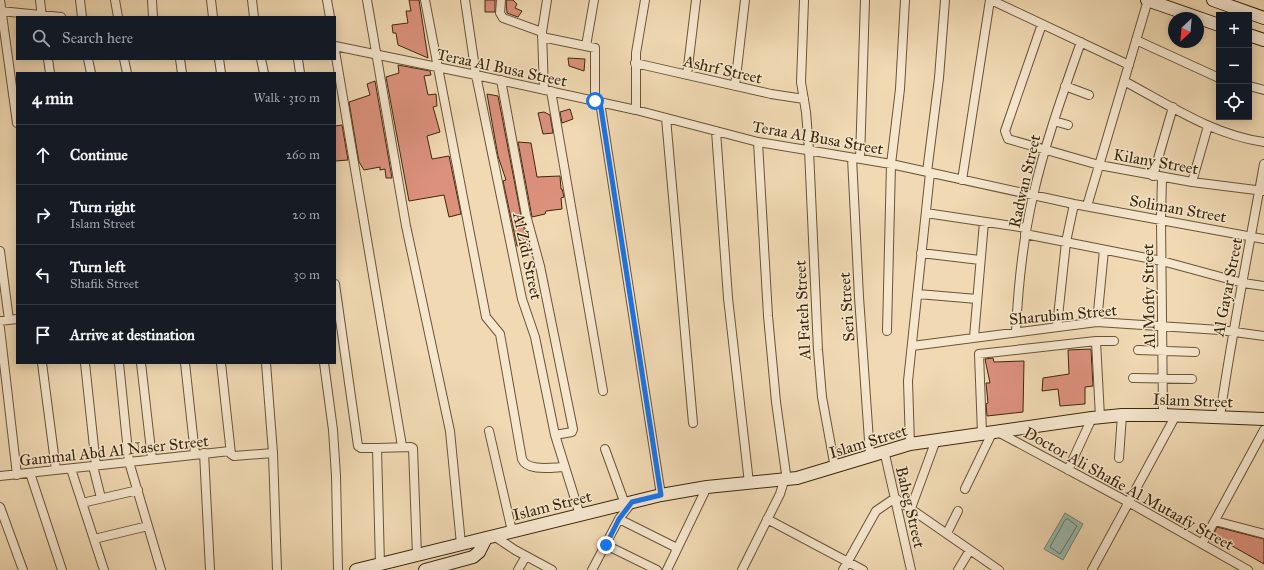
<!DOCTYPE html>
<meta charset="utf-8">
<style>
body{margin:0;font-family:"IM FELL Great Primer",serif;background:#242831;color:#f1f3f6}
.controls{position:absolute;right:12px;top:12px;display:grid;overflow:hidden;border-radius:0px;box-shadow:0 2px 10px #0003}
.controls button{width:36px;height:36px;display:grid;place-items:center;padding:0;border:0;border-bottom:1px solid #363941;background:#171b24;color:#f1f3f6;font:20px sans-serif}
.compass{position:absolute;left:1168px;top:12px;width:36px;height:36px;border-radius:50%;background:#171b24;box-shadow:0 2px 10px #0003;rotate:206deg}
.stop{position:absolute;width:12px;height:12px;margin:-9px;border:3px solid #1a73e8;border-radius:50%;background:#fff}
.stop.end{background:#1a73e8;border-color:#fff;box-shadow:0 1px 4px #0008}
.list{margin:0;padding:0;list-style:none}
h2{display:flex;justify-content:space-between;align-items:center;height:52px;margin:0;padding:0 16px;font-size:17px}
h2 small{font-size:13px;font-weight:400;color:#9ea1a6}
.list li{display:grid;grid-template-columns:26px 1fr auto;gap:12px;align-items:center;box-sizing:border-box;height:60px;padding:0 16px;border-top:1px solid #363941}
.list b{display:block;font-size:15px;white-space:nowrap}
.list p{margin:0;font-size:13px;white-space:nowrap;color:#9ea1a6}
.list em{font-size:13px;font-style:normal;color:#9ea1a6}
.icon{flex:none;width:22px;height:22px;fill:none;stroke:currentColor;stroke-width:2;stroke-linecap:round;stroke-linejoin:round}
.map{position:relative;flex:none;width:1264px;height:570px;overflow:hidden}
.search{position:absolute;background:#171b24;box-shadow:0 2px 10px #0003;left:16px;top:16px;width:320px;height:44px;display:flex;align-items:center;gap:10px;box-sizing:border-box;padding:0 14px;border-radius:0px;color:#9ea1a6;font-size:15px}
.panel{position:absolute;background:#171b24;box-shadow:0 2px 10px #0003;left:16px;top:72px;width:320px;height:292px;border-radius:0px}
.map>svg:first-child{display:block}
</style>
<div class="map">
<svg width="1264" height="570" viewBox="0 0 1264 570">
<rect width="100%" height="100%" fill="#f0d9b3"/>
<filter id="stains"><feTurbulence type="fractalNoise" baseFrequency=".005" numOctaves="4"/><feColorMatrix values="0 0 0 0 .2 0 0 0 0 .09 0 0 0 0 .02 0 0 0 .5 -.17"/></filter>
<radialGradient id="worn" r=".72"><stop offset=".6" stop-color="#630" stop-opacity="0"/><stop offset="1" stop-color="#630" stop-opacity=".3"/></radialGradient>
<!-- water -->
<path fill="#9abaaf" stroke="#74806d" d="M 1065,513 L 1083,524 L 1063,560 L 1044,549 Z"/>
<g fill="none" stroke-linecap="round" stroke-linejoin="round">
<!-- shore -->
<path stroke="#6b715d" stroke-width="1" d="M 1068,519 L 1077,526 L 1060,554 L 1050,547 L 1065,520 Z"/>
</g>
<!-- building -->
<path fill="#dc917d" stroke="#3c280b" d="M 409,0 L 419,0 L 428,58 L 398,45 L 396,33 L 393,33 L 392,25 L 408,23 L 406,11 L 411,11 Z
M 485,0 L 495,0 L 495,12 L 485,12 Z
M 506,0 L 513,0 L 517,4 L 515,8 L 522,11 L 518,17 L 507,13 Z
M 568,58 L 585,59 L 584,71 L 569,66 Z
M 398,65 L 430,71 L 431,75 L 424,76 L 428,95 L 436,94 L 437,106 L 433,107 L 440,132 L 427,136 L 432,159 L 449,156 L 461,214 L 449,217 L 444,195 L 409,201 L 386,77 L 399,73 Z
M 375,81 L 392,178 L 386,178 L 385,169 L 380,170 L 380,167 L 364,170 L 359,162 L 349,102 L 370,95 L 367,84 Z
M 487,94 L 498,96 L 521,216 L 528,244 L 517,246 L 503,181 L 506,180 L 498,156 Z
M 570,109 L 573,119 L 562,123 L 560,112 Z
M 544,112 L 550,115 L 553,133 L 543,134 L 538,113 Z
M 342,125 L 348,160 L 335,161 L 335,126 Z
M 518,142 L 531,143 L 537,177 L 560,176 L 561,189 L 562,189 L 564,197 L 561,198 L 562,209 L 546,211 L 545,214 L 532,217 Z
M 1091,349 L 1093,386 L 1085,387 L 1085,404 L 1060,406 L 1058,389 L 1042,391 L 1043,378 L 1069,374 L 1068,350 Z
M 993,358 L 994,362 L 1024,361 L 1023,412 L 987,416 L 986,404 L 988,403 L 986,383 L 990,383 L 985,359 Z
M 1217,527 L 1264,539 L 1264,564 L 1213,535 Z"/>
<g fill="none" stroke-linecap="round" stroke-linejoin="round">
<!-- street casing -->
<g stroke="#695435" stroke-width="10">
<path id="street" d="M 0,0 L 17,123
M 40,0 L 42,17
M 80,0 L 82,17
M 115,0 L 118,17
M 152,0 L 153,17
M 211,0 L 213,17
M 252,0 L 254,17
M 327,0 L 330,17
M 367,0 L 406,226 L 450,431 L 461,544
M 425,0 L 486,317 L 500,334 L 522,459 C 527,472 554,467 565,467
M 465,0 L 476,75 L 522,299 L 535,337 L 555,435 L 580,515
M 501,0 L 500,13 L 503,18 L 542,32
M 804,0 L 801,82 L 806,112 L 809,150 L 818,350 L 822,397 L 835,468
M 991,0 L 1129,65
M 0,11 L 61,17
M 1042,24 L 1005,131 L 1008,139 L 1099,165 L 1192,182 L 1264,191
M 542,37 L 595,48 L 595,101
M 1136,40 L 1219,78
M 335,46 L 476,75 L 636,110 L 758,142 L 891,164 L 1074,204 L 1264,239
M 586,46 L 594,0
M 335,51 L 402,446
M 48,59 L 50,73
M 88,59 L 91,73
M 124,59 L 127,73
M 180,59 L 182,73
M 219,59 L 221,73
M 261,59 L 264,73
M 298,59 L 300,73
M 635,63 L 771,94 L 804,99
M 687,75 L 696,0
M 501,80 L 526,215 L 540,266 L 573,429 L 572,432 L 555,435
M 1124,81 C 1169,105 1213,135 1264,142
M 735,86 L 745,0
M 1065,86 L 1089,95
M 1249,86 L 1264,90
M 544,90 L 542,32 L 547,0
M 551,91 L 603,391
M 600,102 L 661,495
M 636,110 L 636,53 L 645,0
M 666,118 L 693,423
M 1054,121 L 1068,125
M 716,131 L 728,298 L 749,483
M 852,158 L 859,297 L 870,455
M 860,159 L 865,0
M 927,172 L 939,78 L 945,0
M 1153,176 L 1173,107
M 1162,177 L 1161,219 L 1163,415
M 962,180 L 990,0
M 1192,182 L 1208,126
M 1087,206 L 1148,0
M 926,213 L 1026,228
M 1025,234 L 1162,261 L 1243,283 L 1264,286
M 0,251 L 9,320
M 921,253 L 980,260
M 335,284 L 358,446 L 361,448 L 377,448
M 918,294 L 977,299
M 0,321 L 17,319
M 1097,322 L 1104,250
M 1057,326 L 1066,242 L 1074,204
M 0,328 L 17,475
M 887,331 L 891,164 L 900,89 L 905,0
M 1016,332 C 1018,286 1023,240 1033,196 C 1045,143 1063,93 1081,42
M 974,337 L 984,222
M 912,346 L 1097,322 L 1220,330 L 1264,336
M 1138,350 L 1195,352
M 42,363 L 56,470
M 85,363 L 96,466
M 119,363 L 129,462 L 161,570
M 141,363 L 152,459
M 185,363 L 195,454
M 221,363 L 231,454 L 234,456 L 273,453
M 266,363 L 273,453 L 277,570
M 324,363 L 333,430 L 336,476 L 338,570
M 1133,378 L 1192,379
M 1220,416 C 1232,332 1249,248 1264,164
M 1100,417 L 1096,341 L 1114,341
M 489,431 L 512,531
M 998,432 L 1130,503 L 1248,570
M 982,433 L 979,354 L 1096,341
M 910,444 L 908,381 L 930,173
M 605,449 L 625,504
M 884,450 L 911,570
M 204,453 L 210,570
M 1119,458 L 1122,415
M 93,466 L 101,498
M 71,469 L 104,570
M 1068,470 L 1092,418
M 30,473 L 62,570
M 0,476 L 230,451
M 965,489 L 993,431
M 82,503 L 138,490
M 0,507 L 23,570
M 911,508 L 936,440
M 619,519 L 677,548
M 767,519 L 863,570
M 1215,521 L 1264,534
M 947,533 L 958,511
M 494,536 L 515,550 L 552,570
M 94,539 L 148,526
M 1202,544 L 1264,430
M 606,545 L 657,570
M 380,565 L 377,448 L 411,447 L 413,448 L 417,555
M 518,570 L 526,556
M 592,570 L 619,519 L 632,502
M 667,570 L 707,487
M 742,570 L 780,494 L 786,474 L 776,402 L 768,316 L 758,142
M 843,570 L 876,511 L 895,498 L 999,570
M 958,570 L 970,550
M 1092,570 L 1176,415"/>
</g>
<!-- secondary casing -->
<g stroke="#3c280b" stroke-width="14">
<path id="secondary" d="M 1147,0 L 1219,25
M 1213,0 L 1264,18
M 1249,35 L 1264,40
M 356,570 L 661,495 L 707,487 L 797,478 L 910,444 L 1092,418 L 1122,415 L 1163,415 L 1264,419
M 425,570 L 473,557 L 479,552 L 486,538"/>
</g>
<!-- street -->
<use href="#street" stroke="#f5e6ce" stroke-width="8"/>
<!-- secondary -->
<use href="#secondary" stroke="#f5e6ce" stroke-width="12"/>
</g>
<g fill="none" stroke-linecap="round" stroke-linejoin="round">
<!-- route -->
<path stroke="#1a73e8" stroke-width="5" d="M 595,101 L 600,102 L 661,495 L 632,502 L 619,519 L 606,545"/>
</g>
<g text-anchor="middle" stroke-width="3" stroke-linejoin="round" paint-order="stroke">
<!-- street labels -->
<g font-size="16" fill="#3c280b" stroke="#f5e6ce">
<text transform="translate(502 67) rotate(12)" y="6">Teraa Al Busa Street</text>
<text transform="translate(723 69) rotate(13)" y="6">Ashrf Street</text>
<text transform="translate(818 137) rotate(10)" y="6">Teraa Al Busa Street</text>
<text transform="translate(1156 161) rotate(10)" y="6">Kilany Street</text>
<text transform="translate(1024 181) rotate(-77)" y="6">Radwan Street</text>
<text transform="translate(1178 208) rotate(10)" y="6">Soliman Street</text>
<text transform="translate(528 256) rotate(78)" y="6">Al Zidi Street</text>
<text transform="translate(1227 287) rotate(-79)" y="6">Al Gayar Street</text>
<text transform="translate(1148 296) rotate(-91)" y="6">Al Mofty Street</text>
<text transform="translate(846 307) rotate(-94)" y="6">Seri Street</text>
<text transform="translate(802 310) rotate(-93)" y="6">Al Fateh Street</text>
<text transform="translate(1063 314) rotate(-5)" y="6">Sharubim Street</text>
<text transform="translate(1193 400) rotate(2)" y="6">Islam Street</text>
<text transform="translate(868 441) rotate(-17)" y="6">Islam Street</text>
<text transform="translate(114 450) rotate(-6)" y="6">Gammal Abd Al Naser Street</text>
<text transform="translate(1129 488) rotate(29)" y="6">Doctor Ali Shafie Al Mutaafy Street</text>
<text transform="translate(552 505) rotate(-14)" y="6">Islam Street</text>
<text transform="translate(911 507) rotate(77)" y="6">Baheg Street</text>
</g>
</g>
<rect width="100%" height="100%" filter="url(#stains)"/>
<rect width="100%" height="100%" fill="url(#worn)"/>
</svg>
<div class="controls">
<button>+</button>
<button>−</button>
<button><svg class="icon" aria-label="locate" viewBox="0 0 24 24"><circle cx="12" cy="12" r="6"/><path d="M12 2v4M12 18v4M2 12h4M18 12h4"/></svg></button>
</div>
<svg class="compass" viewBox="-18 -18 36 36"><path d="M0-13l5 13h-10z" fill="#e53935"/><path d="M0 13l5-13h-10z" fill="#9ea1a6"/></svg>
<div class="stop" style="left:595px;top:101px"></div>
<div class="stop end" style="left:606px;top:545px"></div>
<div class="search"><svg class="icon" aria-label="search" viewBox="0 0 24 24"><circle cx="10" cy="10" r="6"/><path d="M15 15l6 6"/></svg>Search here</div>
<section class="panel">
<h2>4 min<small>Walk · 310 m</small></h2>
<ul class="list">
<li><svg class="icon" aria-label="ahead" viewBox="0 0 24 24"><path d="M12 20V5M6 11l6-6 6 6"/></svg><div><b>Continue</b></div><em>260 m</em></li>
<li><svg class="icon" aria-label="right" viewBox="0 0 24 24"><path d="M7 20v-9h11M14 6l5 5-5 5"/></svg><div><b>Turn right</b><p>Islam Street</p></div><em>20 m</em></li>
<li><svg class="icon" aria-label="left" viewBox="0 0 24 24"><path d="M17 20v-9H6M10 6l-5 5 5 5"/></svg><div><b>Turn left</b><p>Shafik Street</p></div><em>30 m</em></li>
<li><svg class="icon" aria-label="arrive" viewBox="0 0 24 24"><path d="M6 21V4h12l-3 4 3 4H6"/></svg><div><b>Arrive at destination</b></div></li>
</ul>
</section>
</div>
